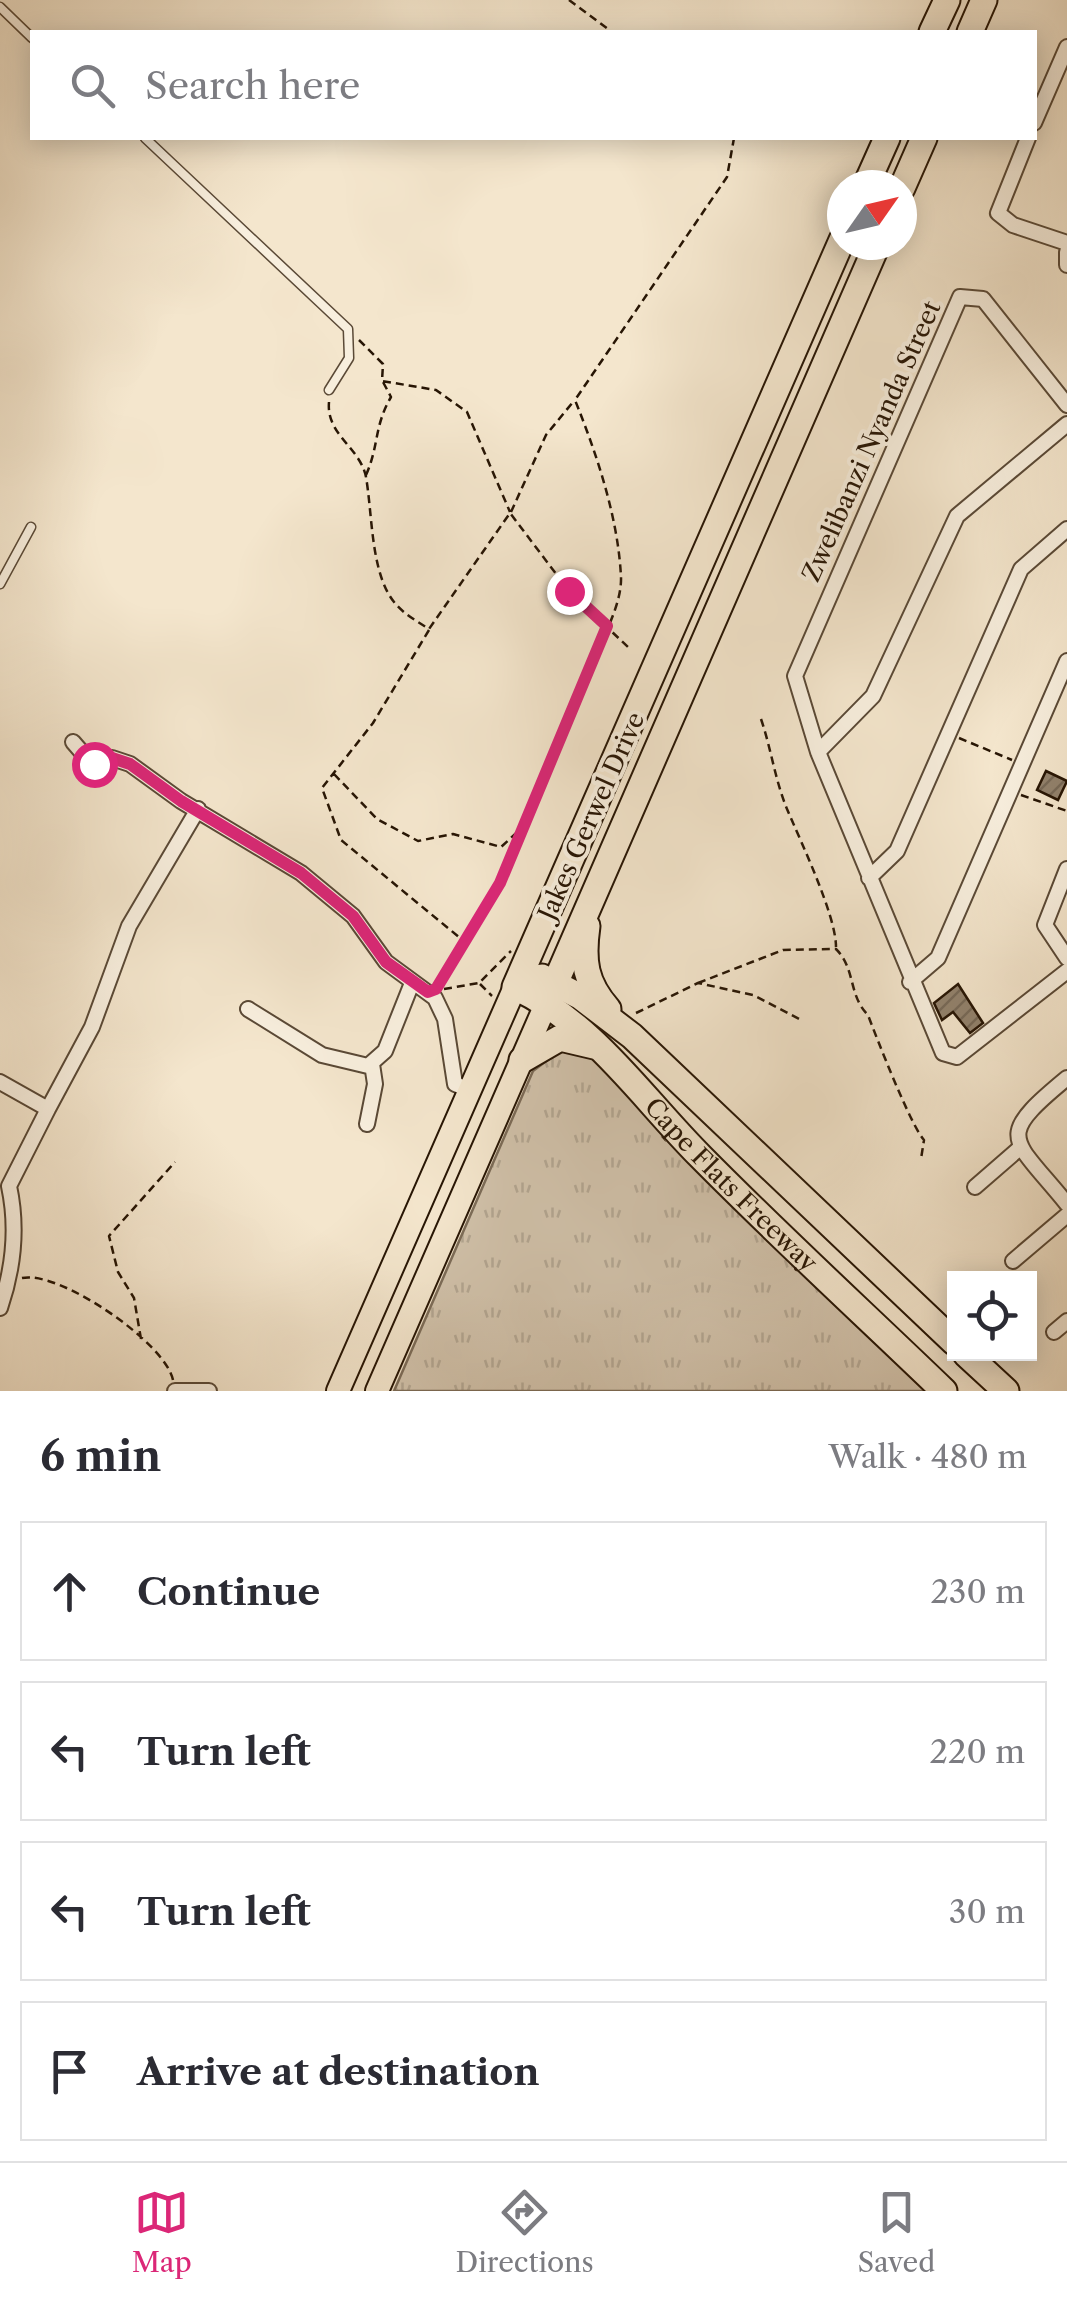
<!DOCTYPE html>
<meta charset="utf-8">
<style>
body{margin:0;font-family:"Libre Caslon Text",serif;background:#f2f2f3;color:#2b2b33}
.controls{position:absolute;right:30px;bottom:30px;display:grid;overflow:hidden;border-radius:0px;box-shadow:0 5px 25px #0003}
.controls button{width:90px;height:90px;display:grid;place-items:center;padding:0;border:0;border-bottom:2px solid #e1e1e2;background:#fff;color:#2b2b33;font:50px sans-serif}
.compass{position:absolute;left:827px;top:170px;width:90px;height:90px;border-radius:50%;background:#fff;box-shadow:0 5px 25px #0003;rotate:56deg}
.stop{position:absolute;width:30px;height:30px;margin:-22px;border:8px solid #db2777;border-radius:50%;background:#fff}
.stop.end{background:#db2777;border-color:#fff;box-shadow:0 2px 10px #0008}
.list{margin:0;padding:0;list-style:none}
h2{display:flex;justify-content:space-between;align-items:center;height:130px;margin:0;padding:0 40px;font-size:42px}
h2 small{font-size:32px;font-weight:400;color:#7c7c81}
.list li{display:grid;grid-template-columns:65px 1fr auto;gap:30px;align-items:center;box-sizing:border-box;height:140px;margin:0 20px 20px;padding:0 20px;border:2px solid #e1e1e2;border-radius:0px}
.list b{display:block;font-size:38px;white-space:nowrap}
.list em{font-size:32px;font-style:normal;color:#7c7c81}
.icon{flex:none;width:55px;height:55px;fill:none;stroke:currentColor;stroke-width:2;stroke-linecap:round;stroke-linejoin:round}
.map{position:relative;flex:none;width:1067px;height:1391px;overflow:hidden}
.search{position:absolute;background:#fff;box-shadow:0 5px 25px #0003;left:30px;right:30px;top:30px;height:110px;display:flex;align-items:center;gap:25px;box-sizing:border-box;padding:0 35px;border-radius:0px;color:#7c7c81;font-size:38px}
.sheet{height:770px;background:#fff}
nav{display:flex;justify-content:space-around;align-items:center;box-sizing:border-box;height:140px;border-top:2px solid #e1e1e2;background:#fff;font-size:28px;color:#7c7c81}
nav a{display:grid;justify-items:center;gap:5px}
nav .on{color:#db2777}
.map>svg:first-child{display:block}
</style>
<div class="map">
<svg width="1067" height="1391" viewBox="0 0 1067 1391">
<defs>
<pattern id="grass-tufts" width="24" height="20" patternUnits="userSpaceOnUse" patternTransform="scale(2.5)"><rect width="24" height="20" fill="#d1c2ab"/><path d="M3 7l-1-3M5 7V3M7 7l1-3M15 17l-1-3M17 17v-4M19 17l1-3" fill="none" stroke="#b3a692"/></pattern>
<pattern id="building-hatch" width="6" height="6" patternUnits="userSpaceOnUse" patternTransform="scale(2.5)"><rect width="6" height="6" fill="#92826d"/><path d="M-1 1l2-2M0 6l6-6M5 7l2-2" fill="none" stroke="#776957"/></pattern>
</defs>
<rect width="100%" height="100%" fill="#f4e6cd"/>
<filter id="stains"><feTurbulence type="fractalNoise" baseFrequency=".002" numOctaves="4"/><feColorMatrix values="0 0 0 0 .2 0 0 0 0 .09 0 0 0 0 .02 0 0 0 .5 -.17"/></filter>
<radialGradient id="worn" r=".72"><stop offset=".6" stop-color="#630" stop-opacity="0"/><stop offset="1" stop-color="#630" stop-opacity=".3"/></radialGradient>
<!-- grass -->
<path fill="url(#grass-tufts)" stroke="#7c6c58" stroke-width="2.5" d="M 561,1050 L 585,1051 L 927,1391 L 394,1391 L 533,1071 Z"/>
<!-- building -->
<path fill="url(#building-hatch)" stroke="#271504" stroke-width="2.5" d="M 1046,771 L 1067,781 L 1058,800 L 1037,790 Z
M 958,984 L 983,1023 L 970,1033 L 953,1012 L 942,1020 L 934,1003 Z"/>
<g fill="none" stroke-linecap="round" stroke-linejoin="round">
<!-- lane casing -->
<g stroke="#5a4936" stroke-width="11">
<path id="lane" d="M 0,7 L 32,38
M 145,138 L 348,329 L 349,358 L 329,390
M 0,584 L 31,527"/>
</g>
<!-- street casing -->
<g stroke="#5a4936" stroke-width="18">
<path id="street" d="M 1034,123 L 1067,47
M 1028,138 L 998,213 L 1013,225 L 1067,243
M 1067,252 L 1067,265
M 1067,405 L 983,299 L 960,297 L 795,676 L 818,752 L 943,1053 L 957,1057 L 1067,971
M 73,742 L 92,764 L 112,758 L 130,764 L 181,801 L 301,873 L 353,916 L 386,962 L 435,998 L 445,1019 L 455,1084 L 472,1091
M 818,752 L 873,696 L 957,516 L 1067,424
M 1067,869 L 1045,925 L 1067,958
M 869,878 L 897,851 L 1021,569 L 1067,529
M 910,982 L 938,958 L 1067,661
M 248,1009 L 322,1055 L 368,1066 L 385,1051 L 412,983
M 1067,1078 C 993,1139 1012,1136 1067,1204
M 0,1082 L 48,1109 L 92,1027 L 129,926 L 198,809
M 367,1124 L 375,1084 L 372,1064
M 975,1187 L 1021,1147
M 1013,1261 L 1067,1215
M 0,1308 C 14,1267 18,1228 9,1186 L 48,1109
M 1054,1332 L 1067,1321
M 175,1391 L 209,1391"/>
</g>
<!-- primary casing -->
<g stroke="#271504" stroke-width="26">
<path id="primary" d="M 338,1391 L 515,987
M 377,1391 L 547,1002"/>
</g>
<!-- highway casing -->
<g stroke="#271504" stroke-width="29">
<g id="highway">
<path d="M 932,32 L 947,0"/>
<path d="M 970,32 L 984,0"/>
<path d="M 866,185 L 887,138"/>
<path d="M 902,188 L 924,138"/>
<path id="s1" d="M 842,240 L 515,987 C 594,1024 641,1097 701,1157 C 780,1237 863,1313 944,1391"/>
<path d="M 587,926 C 582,961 585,983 608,1009"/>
<path d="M 542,977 L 581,997 L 632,1036 L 954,1342"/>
<path d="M 547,1002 L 877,245"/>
<path d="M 522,1060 L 560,1038 L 594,1046"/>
<path d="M 966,1354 L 1006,1391"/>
</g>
</g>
<!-- path -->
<path stroke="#271504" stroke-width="2.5" stroke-dasharray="8 5" stroke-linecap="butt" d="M 569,0 L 612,32
M 359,340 L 383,364 L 382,381 L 436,390 L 467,412 L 510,512
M 329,402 C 326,435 360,447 366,477 C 372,512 371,562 388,593 C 398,611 412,618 429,629 L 510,513 L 569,591 L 629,648
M 366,475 C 379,446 374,426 391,397 L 383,382
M 511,512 L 546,435 L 573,402
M 429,630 L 373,723 L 322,788 L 341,840 L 465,942 L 439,985
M 761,719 C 771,748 775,780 787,809 C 800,840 836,915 836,947
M 959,738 L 1012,760
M 334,774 L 377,819 L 418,841 L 453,834 L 501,847 L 525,825
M 1021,795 L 1067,811
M 465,942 C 516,856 551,764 588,671 C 599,644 622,607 621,577 C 618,517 597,455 575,400 L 727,177 L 734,138
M 698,983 L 783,950 L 836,949 C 856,969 848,995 868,1015 C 877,1039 911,1126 924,1140 L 921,1159
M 480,984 L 492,996
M 444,989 L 479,983 L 511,951
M 636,1013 L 698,983 L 753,995 L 803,1021
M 22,1278 C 59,1270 165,1342 173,1380
M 141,1339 L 134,1298 L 118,1272 L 109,1236 L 175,1162"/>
<!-- lane -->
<use href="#lane" stroke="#f8efde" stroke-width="8"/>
<!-- street -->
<use href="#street" stroke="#f8efde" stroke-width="14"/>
<!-- primary -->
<use href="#primary" stroke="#f4e6cd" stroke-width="22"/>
<!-- highway -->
<use href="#highway" stroke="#f4e6cd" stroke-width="25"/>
</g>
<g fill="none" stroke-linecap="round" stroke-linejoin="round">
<!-- route -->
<path stroke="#db2777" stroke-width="12" d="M 94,764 L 112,758 L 130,764 L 181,801 L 301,873 L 353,916 L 386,962 L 428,992 L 436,989 L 500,883 L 607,626 L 569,591"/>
</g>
<g text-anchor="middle" stroke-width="8" stroke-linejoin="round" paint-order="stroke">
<!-- street labels -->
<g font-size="25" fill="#271504" stroke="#f8efde">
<text transform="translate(871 441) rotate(-66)" y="9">Zwelibanzi Nyanda Street</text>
<text transform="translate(591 816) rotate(-66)" y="9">Jakes Gerwel Drive</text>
<text dy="9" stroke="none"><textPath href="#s1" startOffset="1110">Cape Flats Freeway</textPath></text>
</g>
</g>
<rect width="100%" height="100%" filter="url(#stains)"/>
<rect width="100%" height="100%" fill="url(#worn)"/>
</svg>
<div class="controls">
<button><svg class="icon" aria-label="locate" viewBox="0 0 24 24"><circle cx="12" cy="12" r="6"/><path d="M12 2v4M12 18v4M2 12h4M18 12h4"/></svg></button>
</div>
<svg class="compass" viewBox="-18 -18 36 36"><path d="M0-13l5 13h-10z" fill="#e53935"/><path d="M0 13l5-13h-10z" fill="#7c7c81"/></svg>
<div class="stop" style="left:94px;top:764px"></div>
<div class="stop end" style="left:569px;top:591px"></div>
<div class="search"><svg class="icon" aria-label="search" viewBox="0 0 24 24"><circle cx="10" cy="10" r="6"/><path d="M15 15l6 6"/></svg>Search here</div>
</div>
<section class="sheet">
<h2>6 min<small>Walk · 480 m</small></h2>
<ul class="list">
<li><svg class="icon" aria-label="ahead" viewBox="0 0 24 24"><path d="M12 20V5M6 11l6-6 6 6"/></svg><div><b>Continue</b></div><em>230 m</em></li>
<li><svg class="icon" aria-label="left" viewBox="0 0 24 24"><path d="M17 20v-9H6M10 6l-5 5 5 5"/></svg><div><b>Turn left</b></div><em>220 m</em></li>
<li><svg class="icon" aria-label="left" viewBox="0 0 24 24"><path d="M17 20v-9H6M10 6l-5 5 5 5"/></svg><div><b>Turn left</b></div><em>30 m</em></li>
<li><svg class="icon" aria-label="arrive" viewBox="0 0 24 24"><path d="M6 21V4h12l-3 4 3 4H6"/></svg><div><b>Arrive at destination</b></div></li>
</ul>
</section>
<nav>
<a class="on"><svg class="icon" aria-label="map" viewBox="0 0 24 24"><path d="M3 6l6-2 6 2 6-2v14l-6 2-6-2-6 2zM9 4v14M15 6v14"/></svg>Map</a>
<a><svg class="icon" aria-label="directions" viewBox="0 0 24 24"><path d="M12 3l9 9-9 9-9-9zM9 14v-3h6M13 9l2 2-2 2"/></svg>Directions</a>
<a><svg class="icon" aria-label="saved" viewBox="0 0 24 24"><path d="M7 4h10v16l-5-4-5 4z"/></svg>Saved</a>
</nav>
